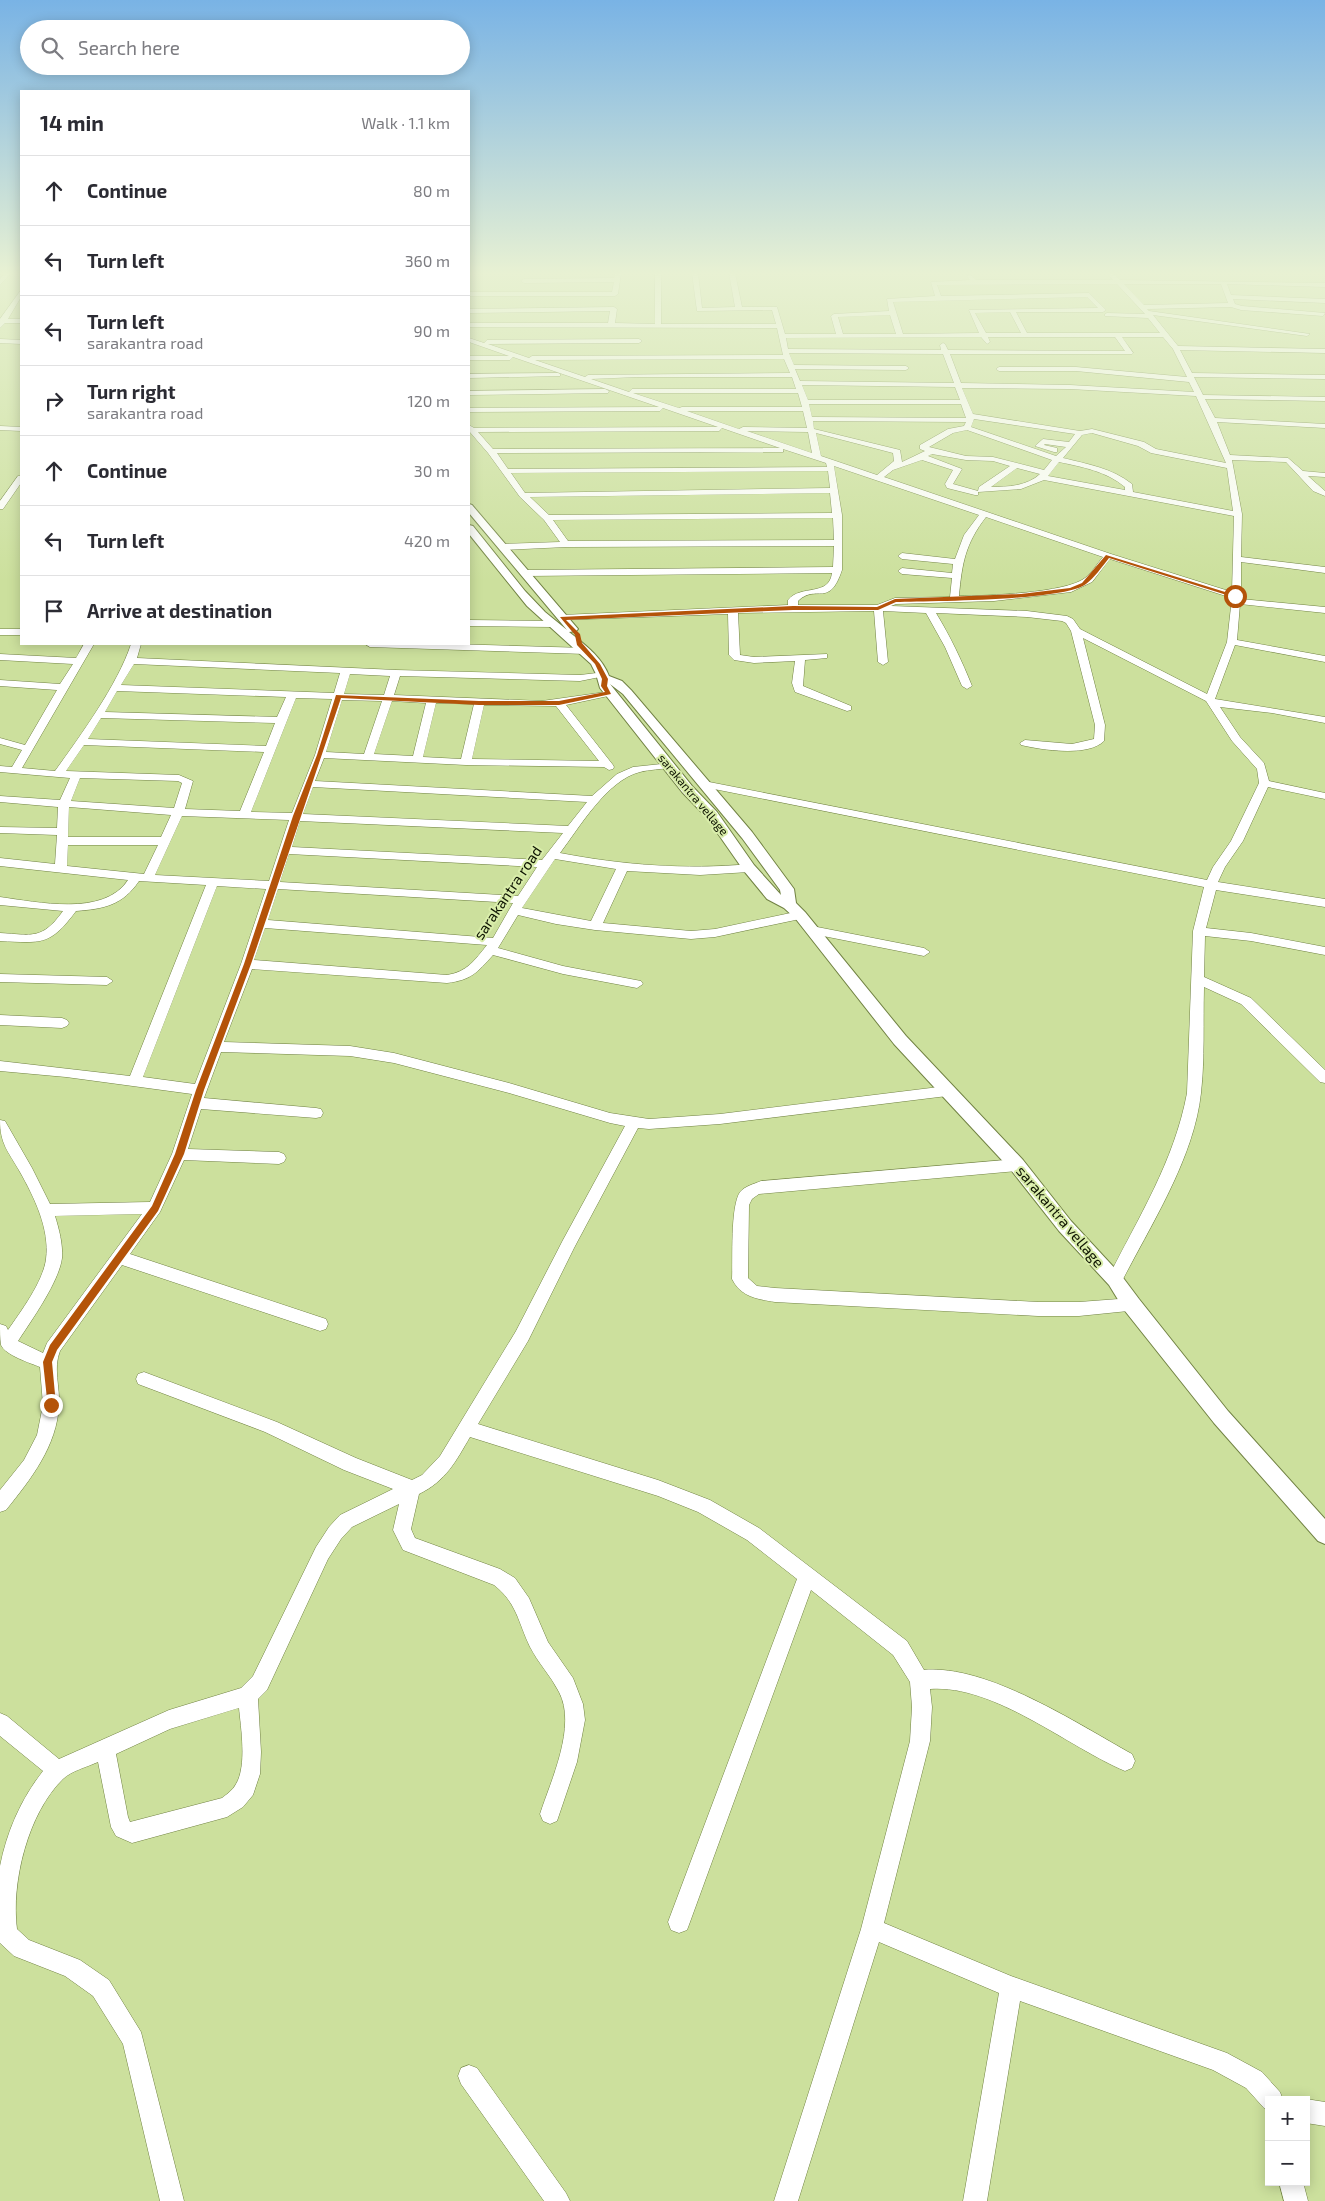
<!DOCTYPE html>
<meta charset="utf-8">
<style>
body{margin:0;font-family:"Exo 2",sans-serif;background:#f7f7f7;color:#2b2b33}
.controls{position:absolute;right:15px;bottom:15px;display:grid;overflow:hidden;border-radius:0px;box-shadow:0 2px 12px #0003}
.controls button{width:45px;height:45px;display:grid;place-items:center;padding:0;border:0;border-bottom:1px solid #e1e1e2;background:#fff;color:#2b2b33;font:25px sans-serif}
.stop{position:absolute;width:15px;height:15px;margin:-11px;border:4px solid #b45309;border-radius:50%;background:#fff}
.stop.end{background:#b45309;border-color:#fff;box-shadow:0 1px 5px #0008}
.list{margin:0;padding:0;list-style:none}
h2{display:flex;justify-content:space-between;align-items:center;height:65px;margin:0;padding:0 20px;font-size:21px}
h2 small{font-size:16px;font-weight:400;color:#7c7c81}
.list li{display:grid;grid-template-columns:32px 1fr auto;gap:15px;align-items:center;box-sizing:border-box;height:70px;padding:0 20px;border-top:1px solid #e1e1e2}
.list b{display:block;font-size:19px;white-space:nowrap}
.list p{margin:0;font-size:16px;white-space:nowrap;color:#7c7c81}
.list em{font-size:16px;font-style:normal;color:#7c7c81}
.icon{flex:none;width:28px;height:28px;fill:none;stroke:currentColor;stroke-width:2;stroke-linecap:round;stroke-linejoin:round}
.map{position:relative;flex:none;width:1325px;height:2201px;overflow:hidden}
.search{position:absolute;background:#fff;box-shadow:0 2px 12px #0003;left:20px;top:20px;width:450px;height:55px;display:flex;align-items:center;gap:12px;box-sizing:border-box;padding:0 18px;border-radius:28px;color:#7c7c81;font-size:19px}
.panel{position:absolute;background:#fff;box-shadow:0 2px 12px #0003;left:20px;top:90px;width:450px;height:555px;border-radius:0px}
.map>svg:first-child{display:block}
</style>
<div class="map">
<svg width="1325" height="2201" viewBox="0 0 1325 2201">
<rect width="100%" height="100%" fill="#cce09d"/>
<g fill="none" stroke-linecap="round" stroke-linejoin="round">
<!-- minor casing -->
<g stroke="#718243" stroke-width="1">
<path id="minor" d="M 5,273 L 11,273 L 0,285 L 0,279 Z
M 469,273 L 473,273 L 469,276 Z
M 615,273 L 621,273 L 618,294 L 615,296 L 469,296 L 469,292 L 612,292 L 614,282 L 524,283 L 521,281 L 524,279 L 614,278 Z
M 655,273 L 661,273 L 661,324 L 776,324 L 772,310 L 697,311 L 692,273 L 698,273 L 702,308 L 735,307 L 729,273 L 735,273 L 742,307 L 777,307 L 785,334 L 836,334 L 831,316 L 834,314 L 889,311 L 887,299 L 935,296 L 931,282 L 970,280 L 967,276 L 970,274 L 976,280 L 1113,280 L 1107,273 L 1113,273 L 1120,280 L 1325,283 L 1325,287 L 1227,284 L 1231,295 L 1325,299 L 1325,303 L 1233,299 L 1235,304 L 1242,306 L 1325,313 L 1323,316 L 1241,310 L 1231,307 L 1147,309 L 1149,311 L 1310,334 L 1307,336 L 1153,315 L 1178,346 L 1325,349 L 1325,353 L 1180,350 L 1192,373 L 1325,375 L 1325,379 L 1194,377 L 1203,395 L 1325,397 L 1325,401 L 1205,399 L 1215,418 L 1325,424 L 1325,428 L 1217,422 L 1230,455 L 1288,458 L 1303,471 L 1325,473 L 1325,477 L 1308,476 L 1325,491 L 1325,496 L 1313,491 L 1286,462 L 1232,460 L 1242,514 L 1241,557 L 1325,567 L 1325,573 L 1241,562 L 1241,599 L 1325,607 L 1325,613 L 1240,604 L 1237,640 L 1325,656 L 1325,662 L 1235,645 L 1215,699 L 1325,717 L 1325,723 L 1272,713 L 1220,707 L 1240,737 L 1264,763 L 1269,781 L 1325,793 L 1325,799 L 1268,787 L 1243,841 L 1225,867 L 1218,882 L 1325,899 L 1325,907 L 1216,890 L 1206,928 L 1251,933 L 1325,947 L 1325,955 L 1251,941 L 1205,936 L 1204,977 L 1251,998 L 1325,1070 L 1325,1083 L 1320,1082 L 1241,1004 L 1204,987 C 1203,1022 1205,1058 1201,1093 C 1194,1159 1150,1226 1120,1285 L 1115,1287 L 1110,1285 L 1107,1280 C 1138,1218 1174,1162 1187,1093 L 1193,931 L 1204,887 L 704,787 L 699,784 L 704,781 L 1207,880 L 1213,867 L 1231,841 L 1259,783 L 1257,769 L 1232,741 L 1206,701 L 1083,638 L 1105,725 L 1104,741 C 1088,757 1042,750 1021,745 L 1020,743 L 1025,740 L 1072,744 L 1094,739 L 1095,725 L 1071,631 L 1066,623 L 1062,621 L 1027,617 L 936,613 C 950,636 962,661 972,686 L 967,689 L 962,686 L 945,647 L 926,613 L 883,611 L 888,662 L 883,665 L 878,662 L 874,611 L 738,613 L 740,655 L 754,657 L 827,654 L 827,658 L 805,660 L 803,686 L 851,706 L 851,710 L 847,711 L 795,692 L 792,683 L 795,661 L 754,663 L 734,660 L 729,655 L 728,614 L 559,620 L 559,616 L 562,615 L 788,605 L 788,600 C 801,584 829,597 832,573 L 524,576 L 520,573 L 524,570 L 833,567 L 834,546 L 566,547 L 502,550 L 498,547 L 502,544 L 560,542 L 544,520 L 520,497 L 488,453 L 469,431 L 469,425 L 474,428 L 718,427 L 663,408 L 660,411 L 469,412 L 469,408 L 659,407 L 513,357 L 510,360 L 469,360 L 469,356 L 509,356 L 469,342 L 469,338 L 484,343 L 487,340 L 639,339 L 642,341 L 639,343 L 488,344 L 529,358 L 532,356 L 783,355 L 777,328 L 469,327 L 469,323 L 608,323 L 610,311 L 469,313 L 469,309 L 614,307 L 617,309 L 615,323 L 655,324 ZM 1117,284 L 1145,314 L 1107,313 L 1105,314 L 1105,316 L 1148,318 L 1160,333 L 1027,333 L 1016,312 L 1103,312 L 1106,310 L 1089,293 L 941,296 L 937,285 ZM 1124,284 L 1221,284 L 1228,303 L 1144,305 ZM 1087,297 L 1098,308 L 969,310 L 979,333 L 903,334 L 893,302 ZM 1010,312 L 1021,333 L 986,333 L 975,313 ZM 890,315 L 896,334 L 843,334 L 838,317 ZM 981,337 L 987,344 L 990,342 L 988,337 L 1115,337 L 1125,351 L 948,350 L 945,344 L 943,343 L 940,345 L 941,350 L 788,349 L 786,338 ZM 1122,337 L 1163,337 L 1173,349 L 1187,377 L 1076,367 L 999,367 L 996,369 L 999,371 L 1076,371 L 1189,382 L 1194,392 L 1070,385 L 961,383 L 950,354 L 1132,354 L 1133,353 ZM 789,353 L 943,354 L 954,383 L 800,381 L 795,369 L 906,370 L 909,368 L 906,366 L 794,365 ZM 784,359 L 790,373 L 588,375 L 585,377 L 535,360 ZM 637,377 L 792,377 L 796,389 L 632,389 L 629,392 L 591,379 ZM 802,385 L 955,387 L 960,400 L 808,400 ZM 962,388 L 1070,389 L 1196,396 L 1226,463 L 1156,449 L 1144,442 L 1092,429 L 1080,431 L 973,414 ZM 633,393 L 798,393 L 802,407 L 682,407 L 679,408 ZM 809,404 L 961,404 L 966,418 L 812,417 ZM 687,411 L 803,411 L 807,428 L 743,427 L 739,429 ZM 974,419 L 1075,434 L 1069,442 L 1043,439 L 1035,446 L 1054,452 L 1057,452 L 1057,448 L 1044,445 L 1045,444 L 1066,447 L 1056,456 L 971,427 ZM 813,421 L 966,422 L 964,426 L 948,429 L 920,445 L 920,449 L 925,451 L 902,462 L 900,450 L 814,429 ZM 722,428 L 780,448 L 493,449 L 478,432 L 719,431 ZM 967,430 L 1052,460 L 1044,470 L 993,457 L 966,456 L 929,447 L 953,433 ZM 747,431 L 808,432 L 812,453 ZM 816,433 L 893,453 L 894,461 L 877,475 L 821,456 ZM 1092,433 L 1138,446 L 1151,453 L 1227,468 L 1233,511 L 1133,492 L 1132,484 C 1112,468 1087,464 1063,458 L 1082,435 ZM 783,449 L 826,463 L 827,467 L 508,469 L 497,453 L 780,452 L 783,452 ZM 932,454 L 966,460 L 993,461 L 1010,466 L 979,487 L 978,491 L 953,484 L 962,469 L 928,456 ZM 922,460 L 953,470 L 945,484 L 947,488 L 975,495 L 978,495 L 978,492 L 1021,489 L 1044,480 L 1234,516 L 1232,592 L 1111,554 L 884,477 L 893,470 ZM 1059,462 C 1082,467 1106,471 1125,487 L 1125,490 L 1048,476 ZM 834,466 L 979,515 L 964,535 L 955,559 L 902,553 L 898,556 L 902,559 L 953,564 L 952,573 L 902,568 L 898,571 L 902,574 L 952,578 L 950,597 L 895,598 L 877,605 L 798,605 L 798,601 C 817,583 829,609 842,570 L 842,515 ZM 1017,468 L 1040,474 C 1027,486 1008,487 991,487 ZM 828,471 L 830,488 L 525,493 L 511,473 ZM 830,493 L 832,513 L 549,515 L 530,497 ZM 986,517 L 1103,557 C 1097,564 1092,573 1085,578 C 1066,593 986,596 959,596 C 962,564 965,544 986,517 ZM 833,518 L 834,540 L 568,541 L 553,520 ZM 1110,559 L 1232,598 L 1227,642 L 1207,694 L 1080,629 L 1073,619 L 1067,616 L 1027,611 L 891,606 L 896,604 L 994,601 L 1071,592 L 1092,582 Z
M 21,290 L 21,297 L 8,319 L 21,319 L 21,323 L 5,323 L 0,328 L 0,319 Z
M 0,339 L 21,340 L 21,344 L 0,343 Z
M 558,373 L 560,374 L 560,376 L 469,378 L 469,374 Z
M 605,389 L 609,391 L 608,393 L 469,395 L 469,391 Z
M 0,426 L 21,427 L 21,431 L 0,430 Z
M 18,476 L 21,476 L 21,483 L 3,509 L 0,509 L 0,501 Z
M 469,620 L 552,621 L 557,624 L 552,627 L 469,626 Z
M 0,629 L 21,629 L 21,635 L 0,635 Z
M 84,644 L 94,644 L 22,768 L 55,771 C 81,735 118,684 131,644 L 141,644 L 137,658 L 396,670 L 580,675 L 605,672 L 605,676 L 580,681 L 400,676 L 394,695 L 542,701 L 613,691 L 613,695 L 566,705 L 613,765 L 614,767 L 613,769 L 609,770 L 604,767 L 466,765 L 324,758 L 315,781 L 592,796 L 617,774 L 633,767 L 671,763 L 672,765 L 671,767 C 661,770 650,769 640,772 C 607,780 579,828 560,853 C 623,865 685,870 749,864 L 755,868 L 749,872 L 700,875 L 627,871 L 603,923 L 691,931 L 715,929 L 800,911 L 806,915 L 800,919 L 715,937 L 691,939 L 595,930 L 556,924 L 518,915 L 498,948 L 563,966 L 641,981 L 643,984 L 637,988 L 563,974 L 493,955 C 477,973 471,980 447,983 L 252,969 L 224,1042 L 350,1046 L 394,1053 L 509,1083 L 610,1113 L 649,1119 L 720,1114 L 947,1086 L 952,1087 L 954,1091 L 952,1095 L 947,1096 L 720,1124 L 649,1129 L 638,1128 L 574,1248 L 528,1341 L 478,1424 L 658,1480 L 710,1500 L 759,1528 L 907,1641 L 924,1670 C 987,1664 1078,1724 1132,1754 L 1135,1761 L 1132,1768 L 1125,1771 C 1068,1747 994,1684 930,1689 L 932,1707 L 930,1741 L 884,1923 L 1011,1976 L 1227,2053 L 1262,2072 L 1280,2092 L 1283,2100 L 1269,2100 L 1269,2110 L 1264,2108 L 1246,2088 L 1213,2070 L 1020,2001 L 987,2201 L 963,2201 L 999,1993 L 879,1942 L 798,2201 L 774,2201 L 861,1929 L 910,1741 L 912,1707 L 910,1682 L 893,1655 L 811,1590 L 690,1922 L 687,1930 L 679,1933 L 671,1930 L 668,1922 L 797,1579 L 747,1540 L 698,1512 L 658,1496 L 470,1437 C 456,1461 446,1481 419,1494 L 411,1529 L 415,1538 L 500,1569 L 515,1578 L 529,1598 L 548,1642 L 573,1678 L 583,1704 L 585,1720 L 577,1762 L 557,1821 L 550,1824 L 543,1821 L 540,1814 C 551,1780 577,1726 559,1692 C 551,1676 538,1663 530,1647 C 518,1622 517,1603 494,1585 L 403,1550 L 393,1530 L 399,1504 L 352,1527 L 341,1539 L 328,1559 L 267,1690 L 258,1699 L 261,1752 L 260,1774 L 253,1795 L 243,1807 L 227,1817 L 132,1843 L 116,1836 L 111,1827 L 98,1762 C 87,1767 71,1771 63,1779 C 28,1813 11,1882 17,1929 L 29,1940 L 80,1960 L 109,1980 L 141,2032 L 184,2201 L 160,2201 L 123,2044 L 93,1996 L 65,1976 L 14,1956 L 0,1943 C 0,1922 0,1885 0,1866 C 7,1831 21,1799 43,1771 L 0,1736 L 0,1713 L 7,1716 L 59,1759 L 169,1710 L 241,1688 L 253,1676 L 316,1547 L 329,1527 L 340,1515 L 393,1489 L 344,1470 L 265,1432 L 138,1384 L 136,1379 L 138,1374 L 144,1372 L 277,1422 L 356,1458 L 412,1480 L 422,1475 L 440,1456 L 516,1331 L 563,1240 L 625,1126 L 610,1123 L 509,1093 L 394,1063 L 350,1056 L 221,1052 L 204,1098 L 316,1108 L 321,1109 L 323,1113 L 321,1117 L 316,1118 L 201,1109 L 188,1149 L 279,1152 L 284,1154 L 286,1158 L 284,1162 L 279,1164 L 184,1160 L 160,1212 L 130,1254 L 326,1319 L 328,1324 L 326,1329 L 320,1331 L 122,1265 L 60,1351 C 53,1369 60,1386 59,1405 C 57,1446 31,1479 6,1510 L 0,1512 L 0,1490 L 24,1460 L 37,1435 L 43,1405 L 40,1367 C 30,1363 5,1355 1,1345 C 0,1339 0,1330 0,1324 L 6,1326 L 8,1330 C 21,1311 43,1282 46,1259 C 50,1229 34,1197 20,1172 C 8,1151 0,1144 0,1120 L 5,1121 L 32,1168 L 50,1204 L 150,1202 L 172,1154 L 192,1094 L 66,1077 L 0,1071 L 0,1061 L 130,1076 L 206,885 L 139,881 C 123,905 104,909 76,911 C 50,946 42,943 0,941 L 0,933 C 33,935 42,940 63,911 L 0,905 L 0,897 C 37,902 104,917 128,880 L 0,866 L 0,858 L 55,864 L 57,835 L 0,833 L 0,827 L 57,828 L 58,807 L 0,802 L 0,796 L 60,800 L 70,778 L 0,772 L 0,766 L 12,767 L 22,750 L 0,744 L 0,738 L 25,745 L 57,690 L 0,686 L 0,680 L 60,684 L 73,664 L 0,660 L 0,654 L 76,658 ZM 134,664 L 340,673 L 334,693 L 121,685 ZM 350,674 L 390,676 L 384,695 L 344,694 ZM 117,691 L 286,697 L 277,717 L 105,712 ZM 296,698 L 332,699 L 315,755 L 292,813 L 251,812 ZM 342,700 L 382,701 L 364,754 L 326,752 ZM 392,701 L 426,703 L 413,756 L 374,754 ZM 436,703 L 474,704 L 461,759 L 423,757 ZM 484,705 L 556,706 L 599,761 L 472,759 ZM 101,718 L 275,723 L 266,746 L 88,739 ZM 84,745 L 264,752 L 240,811 L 185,809 L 193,781 L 179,775 L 66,771 ZM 80,778 L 178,781 L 182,783 L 174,808 L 71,801 ZM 313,787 L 587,802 L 568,826 L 303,814 ZM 69,807 L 171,815 L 161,837 L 68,837 ZM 182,816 L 289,820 L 269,881 L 155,875 ZM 300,821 L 563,833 L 542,860 L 292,847 ZM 68,845 L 158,845 L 144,874 L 67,866 ZM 289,854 L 537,867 L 518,896 L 280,882 ZM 555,859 L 616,869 L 591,921 L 522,908 ZM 217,886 L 266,889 L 241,964 L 195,1084 L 143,1077 ZM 278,889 L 513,903 L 493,938 L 268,920 ZM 265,928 L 487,945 C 475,960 467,972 447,975 L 254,960 ZM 142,1214 L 47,1343 L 43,1353 L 18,1341 C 31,1321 59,1282 62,1258 C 63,1244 59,1229 55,1216 ZM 239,1708 C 241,1728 247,1766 236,1784 C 233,1790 227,1794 222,1798 L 130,1822 L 128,1817 L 116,1754 L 170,1729 Z
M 365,644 L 451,644 L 586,648 L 591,651 L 586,654 L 370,647 Z
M 812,926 L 924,948 L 930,952 L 924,956 L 808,933 L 806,930 Z
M 0,974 L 107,977 L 113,981 L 107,985 L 0,982 Z
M 0,1015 L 62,1018 L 67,1020 L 69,1023 L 67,1026 L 62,1028 L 0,1025 Z
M 1017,1159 L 1022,1161 L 1024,1165 L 1022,1169 L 1017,1171 L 759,1194 L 752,1199 L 749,1205 L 748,1278 L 757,1286 L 775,1288 L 1038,1302 L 1079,1302 L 1132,1298 L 1138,1300 L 1140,1305 L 1138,1310 L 1079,1316 L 1038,1316 L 775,1302 C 757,1299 741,1297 732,1279 C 733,1259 730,1207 740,1192 C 745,1186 754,1184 761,1181 Z
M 469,2065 L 477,2068 L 566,2193 L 570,2201 L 544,2201 L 461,2084 L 458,2076 L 461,2068 Z
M 1306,2099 L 1325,2102 L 1325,2126 L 1306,2123 Z
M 1279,2182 L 1303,2182 L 1308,2201 L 1284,2201 Z"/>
</g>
<!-- tertiary casing -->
<g stroke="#718243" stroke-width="2">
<path id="tertiary" d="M 469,504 L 472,505 L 578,629 L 576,631 L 569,632 C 584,644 602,657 609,676 L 622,681 L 631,690 L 752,832 L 794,889 L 796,903 L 805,912 L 906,1036 L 1023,1160 L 1071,1221 L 1121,1275 L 1139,1299 L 1228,1411 L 1325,1519 L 1325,1544 L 1318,1541 L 1214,1423 L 1125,1311 L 1109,1285 L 1059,1231 L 1011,1170 L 894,1044 L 795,918 L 784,908 L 767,899 L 744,871 L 707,818 L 682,792 L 600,688 L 596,674 L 591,664 L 527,606 L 469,534 L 469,525 L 473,526 L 525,591 L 545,612 L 567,630 L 469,513 ZM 610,684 L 623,694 L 742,838 L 780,890 L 781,895 L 754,865 L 717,812 L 692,786 Z"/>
</g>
<!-- minor -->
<use href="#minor" fill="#fff" fill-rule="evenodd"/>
<!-- tertiary -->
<use href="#tertiary" fill="#fff" fill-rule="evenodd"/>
</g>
<!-- sky -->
<linearGradient id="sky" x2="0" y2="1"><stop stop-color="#79b3e5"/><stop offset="0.47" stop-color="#e8f1d3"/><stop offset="1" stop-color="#e8f1d3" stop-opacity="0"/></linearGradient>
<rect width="1325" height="581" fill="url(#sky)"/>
<!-- route -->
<path fill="#b45309" d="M 1106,555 L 1238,596 L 1233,597 L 1109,558 C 1102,567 1094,578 1086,584 C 1065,601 929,601 896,602 L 878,610 L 793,610 L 566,620 L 580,634 L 582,643 L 600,664 L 608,679 L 607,686 L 611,694 L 559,705 L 479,705 L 341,698 L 251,964 L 204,1090 L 184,1154 L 158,1211 L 57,1350 L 52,1362 L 56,1405 L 55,1408 L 48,1408 L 43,1362 L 50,1345 L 152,1206 L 175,1154 L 196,1090 L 244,964 L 293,816 L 317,755 L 336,695 L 479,701 L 559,701 L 605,692 L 601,686 L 602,679 L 595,664 L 577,645 L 575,635 L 560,617 L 793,606 L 877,607 L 895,599 L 1021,594 L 1070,588 L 1082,583 Z"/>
<g text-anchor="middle" stroke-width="4" stroke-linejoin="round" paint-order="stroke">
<!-- far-street labels -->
<g font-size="12" fill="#0d1300" stroke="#d9edaa">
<text transform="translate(693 795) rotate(50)" y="4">sarakantra vellage</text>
</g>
<!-- street labels -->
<g font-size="15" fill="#0d1300" stroke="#d9edaa">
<text transform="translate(508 893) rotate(-56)" y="5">sarakantra road</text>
<text transform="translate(1060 1217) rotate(50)" y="5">sarakantra vellage</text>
</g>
</g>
</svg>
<div class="controls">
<button>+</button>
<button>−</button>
</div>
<div class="stop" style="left:1235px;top:596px"></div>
<div class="stop end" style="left:51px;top:1405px"></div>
<div class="search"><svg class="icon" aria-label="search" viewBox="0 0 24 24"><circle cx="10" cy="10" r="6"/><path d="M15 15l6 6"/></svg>Search here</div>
<section class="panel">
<h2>14 min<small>Walk · 1.1 km</small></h2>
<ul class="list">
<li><svg class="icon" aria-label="ahead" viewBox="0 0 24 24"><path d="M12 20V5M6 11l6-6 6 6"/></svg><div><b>Continue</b></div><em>80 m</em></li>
<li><svg class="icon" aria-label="left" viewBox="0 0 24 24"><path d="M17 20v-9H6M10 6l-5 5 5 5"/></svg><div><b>Turn left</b></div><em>360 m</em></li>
<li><svg class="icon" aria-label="left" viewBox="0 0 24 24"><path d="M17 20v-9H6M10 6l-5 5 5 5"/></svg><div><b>Turn left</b><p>sarakantra road</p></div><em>90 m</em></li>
<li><svg class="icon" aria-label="right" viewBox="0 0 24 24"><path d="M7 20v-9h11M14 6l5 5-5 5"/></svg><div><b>Turn right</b><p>sarakantra road</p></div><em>120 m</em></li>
<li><svg class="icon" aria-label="ahead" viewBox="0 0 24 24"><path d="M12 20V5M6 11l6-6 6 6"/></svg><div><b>Continue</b></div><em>30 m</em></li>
<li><svg class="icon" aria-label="left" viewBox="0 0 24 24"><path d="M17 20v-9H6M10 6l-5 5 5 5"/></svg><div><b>Turn left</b></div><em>420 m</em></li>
<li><svg class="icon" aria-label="arrive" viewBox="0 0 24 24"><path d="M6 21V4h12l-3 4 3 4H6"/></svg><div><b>Arrive at destination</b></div></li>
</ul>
</section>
</div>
